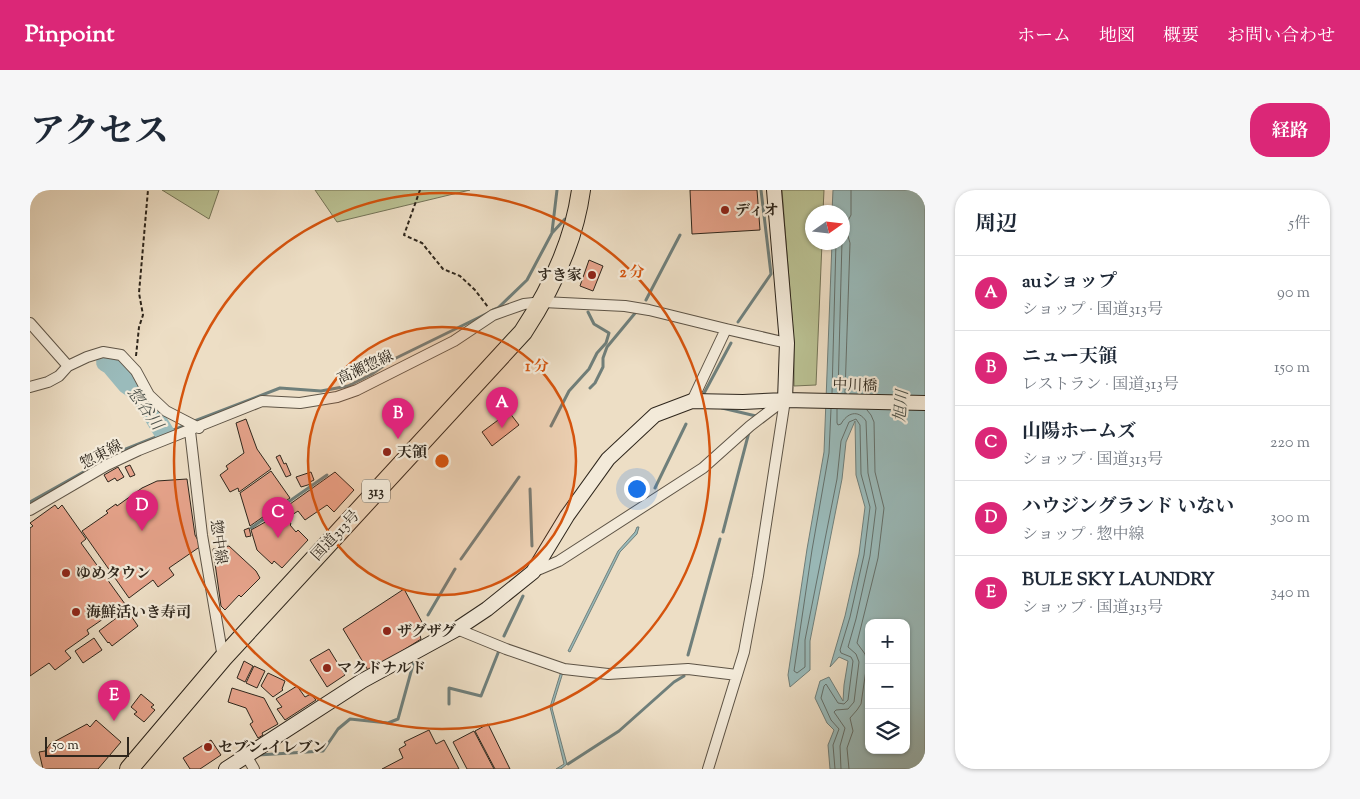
<!DOCTYPE html>
<html lang="ja">
<meta charset="utf-8">
<style>
body{margin:0;font-family:"Sorts Mill Goudy","Noto Serif JP",serif;background:#f6f6f7;color:#1f2937}
.controls{position:absolute;right:15px;bottom:15px;display:grid;overflow:hidden;border-radius:10px;box-shadow:0 1px 4px #0004}
.controls button{width:45px;height:45px;display:grid;place-items:center;padding:0;border:0;border-bottom:1px solid #e0e1e3;background:#fff;color:#1f2937;font:25px sans-serif}
.compass{position:absolute;left:775px;top:15px;width:45px;height:45px;border-radius:50%;background:#fff;box-shadow:0 1px 4px #0004;rotate:76deg}
.scale{position:absolute;left:15px;bottom:12px;width:84px;box-sizing:border-box;padding-left:5px;border:2px solid #2e261c;border-top:0;font-size:14px;line-height:18px;white-space:nowrap;color:#2e261c;-webkit-text-stroke:4px #f3ead9;paint-order:stroke}
.you{position:absolute;left:606px;top:298px;width:18px;height:18px;margin:-12px;border:4px solid #fff;border-radius:50%;background:#1a73e8;box-shadow:0 0 0 8px #1a73e833}
.badge{display:grid;place-items:center;width:32px;height:32px;border-radius:50%;background:#db2777;color:#fff;font-size:16px;font-weight:700}
.pin{position:absolute;translate:-50% -41px;filter:drop-shadow(0 1px 2px #0008)}
.pin::after{content:'';position:absolute;top:26px;width:18px;height:15px;background:inherit;clip-path:polygon(0 0,100% 0,50% 100%)}
.list{margin:0;padding:0;list-style:none}
h2{display:flex;justify-content:space-between;align-items:center;height:65px;margin:0;padding:0 20px;font-size:21px}
h2 small{font-size:16px;font-weight:400;color:#747a83}
.list li{display:grid;grid-template-columns:32px 1fr auto;gap:15px;align-items:center;box-sizing:border-box;height:75px;padding:0 20px;border-top:1px solid #e0e1e3}
.list b{display:block;font-size:19px;white-space:nowrap}
.list p{margin:0;font-size:16px;white-space:nowrap;color:#747a83}
.list em{font-size:16px;font-style:normal;color:#747a83}
.icon{flex:none;width:28px;height:28px;fill:none;stroke:currentColor;stroke-width:2;stroke-linecap:round;stroke-linejoin:round}
.map{position:relative;flex:none;width:895px;height:579px;overflow:hidden;border-radius:20px}
header{display:flex;align-items:center;gap:30px;box-sizing:border-box;height:70px;padding:0 25px;background:#db2777;color:#fff}
header strong{font-size:24px}
nav{display:flex;gap:28px;margin-inline-start:auto;font-size:18px}
.intro{display:flex;align-items:center;justify-content:space-between;box-sizing:border-box;height:120px;padding:0 30px}
h1{margin:0;font-size:35px}
.button{padding:12px 22px;border-radius:20px;background:#db2777;color:#fff;font-size:18px;font-weight:700}
main{display:flex;gap:30px;padding:0 30px}
aside{flex:1;background:#fff;border-radius:20px;box-shadow:0 1px 4px #0004}
.map>svg:first-child{display:block}
</style>
<header>
<strong>Pinpoint</strong>
<nav><a>ホーム</a><a>地図</a><a>概要</a><a>お問い合わせ</a></nav>
</header>
<div class="intro"><h1>アクセス</h1><a class="button">経路</a></div>
<main>
<div class="map">
<svg width="895" height="579" viewBox="0 0 895 579">
<rect width="100%" height="100%" fill="#eddec5"/>
<filter id="stains"><feTurbulence type="fractalNoise" baseFrequency=".004" numOctaves="4"/><feColorMatrix values="0 0 0 0 .2 0 0 0 0 .09 0 0 0 0 .02 0 0 0 .5 -.17"/></filter>
<radialGradient id="worn" r=".72"><stop offset=".6" stop-color="#630" stop-opacity="0"/><stop offset="1" stop-color="#630" stop-opacity=".3"/></radialGradient>
<!-- green -->
<path fill="#bac193" stroke="#747458" d="M 132,0 L 189,0 L 179,29 Z
M 285,0 L 440,0 L 307,32 Z
M 752,0 L 794,0 L 793,22 L 782,22 L 782,52 L 792,53 L 786,195 L 764,196 L 764,153 Z"/>
<!-- water -->
<path fill="#9abbbb" stroke="#6f7f7b" fill-rule="evenodd" d="M 803,0 L 895,0 L 895,579 L 800,579 L 798,555 L 804,540 L 797,533 L 785,508 L 790,491 L 799,487 L 813,511 L 814,495 L 818,471 L 809,467 L 800,477 L 815,426 L 829,364 L 835,317 L 826,285 L 825,231 L 816,252 L 812,289 L 780,451 L 780,480 L 760,497 L 758,485 L 777,359 L 794,262 L 802,53 L 812,52 L 812,22 L 802,22 ZM 839,433 L 876,433 L 876,560 L 839,560 Z
M 607,337 L 609,337 L 607,344 L 590,362 L 540,462 L 538,461 L 588,361 L 605,342 Z
M 532,478 L 534,479 L 522,518 L 537,574 L 531,579 L 526,579 L 534,574 L 520,517 Z"/>
<g fill="none" stroke-linecap="round" stroke-linejoin="round">
<!-- shore -->
<path stroke="#64706c" stroke-width="1" d="M 802,203 L 806,52
M 808,203 L 812,51
M 815,203 L 820,53 L 818,46 L 814,38 L 821,25 L 821,0
M 801,219 L 799,263 L 782,360 L 764,481 L 767,483 L 775,477 L 775,450 L 807,289 L 811,251 L 819,232 L 826,229 L 830,235 L 831,284 L 840,317 L 834,365 L 820,427 L 810,460 L 811,463 L 821,467 L 823,471 L 818,510 L 814,514 L 808,513 L 796,494 L 794,496 L 791,508 L 801,530 L 809,539 L 803,555 L 805,579
M 807,219 L 807,233 L 808,235 L 811,234 C 817,223 828,219 836,231 L 838,283 L 846,318 L 840,366 L 826,429 L 818,457 L 826,464 L 829,472 L 824,512 L 818,519 L 806,520 L 804,522 L 815,538 L 810,556 L 811,579
M 819,579 L 817,558 L 823,541 L 820,528 L 827,520 L 831,514 L 837,473 L 835,464 L 827,453 L 848,368 L 854,318 L 845,282 L 844,232 L 841,225 L 837,220"/>
<!-- stream -->
<path stroke="#6f7f7b" stroke-width="3" d="M 522,42 L 527,0
M 616,110 L 650,45
M 463,120 L 468,118 L 497,90 L 522,43 L 535,29
M 708,132 L 741,84 L 731,0
M 560,198 L 565,193 L 573,177 L 573,168 L 577,157 L 606,122
M 672,207 L 701,153
M 692,218 L 726,226
M 162,232 L 250,198 L 291,201 L 318,196 L 342,184 L 362,170 L 458,123
M 521,236 L 539,201 L 559,179 L 567,163 L 576,153 L 579,143 L 564,134 L 558,122
M 625,298 L 656,234
M 500,299 L 502,356
M 0,312 L 91,261 L 156,235
M 221,338 L 297,285
M 693,342 L 719,242
M 431,369 L 489,287
M 398,425 L 425,379
M 474,446 L 493,406
M 658,465 L 690,349
M 419,514 L 419,498 L 451,506 L 470,458
M 228,565 L 293,561 L 308,539 L 320,529 L 358,533 L 368,529 L 384,471
M 538,574 L 589,541 L 644,492 L 654,486"/>
<!-- river -->
<path stroke="#9abbbb" stroke-width="20" d="M 76,172 L 81,175 L 97,194 L 110,203 L 135,244"/>
</g>
<!-- building -->
<path fill="#e6a38b" stroke="#2e261c" d="M 660,0 L 727,0 L 730,40 L 662,44 Z
M 559,70 L 573,76 L 563,101 L 550,96 Z
M 479,222 L 489,235 L 462,256 L 452,242 Z
M 216,229 L 227,259 L 241,279 L 209,302 L 208,298 L 200,302 L 190,285 L 198,279 L 196,276 L 214,263 L 206,233 Z
M 250,265 L 254,274 L 256,273 L 261,285 L 256,287 L 246,267 Z
M 100,275 L 105,285 L 100,287 L 95,277 Z
M 88,277 L 94,287 L 87,291 L 85,288 L 78,292 L 74,285 Z
M 241,281 L 260,308 L 220,336 L 210,303 Z
M 281,282 L 284,290 L 280,292 L 281,294 L 271,297 L 266,287 Z
M 305,282 L 324,300 L 304,322 L 297,315 L 275,330 L 268,321 L 259,327 L 253,319 Z
M 157,289 L 165,345 L 171,356 L 139,378 L 144,385 L 128,397 L 123,390 L 99,408 L 52,341 L 78,323 L 76,321 L 86,314 L 87,316 L 112,298 L 127,291 Z
M 25,315 L 28,319 L 32,315 L 56,349 L 51,353 L 95,414 L 57,440 L 59,444 L 35,461 L 41,468 L 25,480 L 19,473 L 0,486 L 0,338 L 3,336 L 0,333 Z
M 253,320 L 261,334 L 260,335 L 266,342 L 268,340 L 278,350 L 252,378 L 244,371 L 242,374 L 227,360 L 221,340 L 237,331 L 237,329 Z
M 219,338 L 221,346 L 216,347 L 214,340 Z
M 199,356 L 226,381 L 230,388 L 211,407 L 209,405 L 195,420 L 191,416 L 183,359 Z
M 374,399 L 393,434 L 388,438 L 391,449 L 339,482 L 313,439 Z
M 97,420 L 108,436 L 82,456 L 79,452 L 78,453 L 69,441 Z
M 64,448 L 72,460 L 53,473 L 45,461 Z
M 299,459 L 315,485 L 297,497 L 280,470 Z
M 214,471 L 223,476 L 215,492 L 207,488 Z
M 224,476 L 235,481 L 227,498 L 216,493 Z
M 238,483 L 255,491 L 252,499 L 253,500 L 243,507 L 231,496 Z
M 267,496 L 275,507 L 281,504 L 286,510 L 255,530 L 247,519 L 252,517 L 246,509 Z
M 202,498 L 234,508 L 248,534 L 232,543 L 233,545 L 228,548 L 220,534 L 223,532 L 216,518 L 198,512 Z
M 111,504 L 124,515 L 121,517 L 125,520 L 114,532 L 104,524 L 107,522 L 101,517 Z
M 66,530 L 91,552 L 68,579 L 13,579 L 9,562 L 15,561 L 20,554 L 57,534 L 60,537 Z
M 458,534 L 480,579 L 465,579 L 445,541 Z
M 399,540 L 406,554 L 414,550 L 429,579 L 352,579 L 373,568 L 369,559 L 376,555 L 374,552 Z
M 444,541 L 464,579 L 437,579 L 423,552 Z
M 181,550 L 191,565 L 170,579 L 160,579 L 153,568 Z"/>
<g fill="none" stroke-linecap="round" stroke-linejoin="round">
<!-- street casing -->
<g stroke="#5e5446" stroke-width="12">
<path id="street" d="M 0,133 L 38,176
M 0,197 L 18,192 L 29,186 L 38,176 L 57,167 L 73,162 L 91,165 L 106,181 L 119,205 L 136,221 L 169,238
M 662,211 L 696,139
M 160,241 L 172,345 L 193,468
M 0,320 L 77,275 L 109,260 L 232,211 L 270,213 L 307,207 L 327,200 L 424,151 L 463,125 L 494,114 L 513,112 L 595,116 L 619,120 L 696,139 L 757,153
M 503,382 L 529,371 L 673,278 L 720,236 L 754,210
M 427,439 L 476,459 L 534,479 L 578,484 L 658,479 L 707,485
M 216,565 L 224,579
M 678,579 L 714,462 L 728,386 L 755,210"/>
</g>
<!-- secondary casing -->
<g stroke="#2e261c" stroke-width="16">
<path id="secondary" d="M 744,0 L 757,153 L 755,210
M 196,579 L 332,491 L 427,439 L 457,419 L 503,382 L 537,326 L 578,269 L 625,225 L 662,211 L 713,212 L 755,210 L 895,213"/>
</g>
<!-- highway casing -->
<g stroke="#2e261c" stroke-width="20">
<path id="highway" d="M 99,579 L 193,468 L 493,142 C 522,98 544,52 551,0"/>
</g>
<!-- path -->
<path stroke="#2e261c" stroke-width="2" stroke-dasharray="4 2.5" stroke-linecap="butt" d="M 390,0 L 374,45 L 392,53 L 413,79 L 430,86 L 445,100 L 458,117
M 106,166 L 109,137 L 113,125 L 109,103 L 118,0"/>
<!-- street -->
<use href="#street" stroke="#f3ead9" stroke-width="10"/>
<!-- secondary -->
<use href="#secondary" stroke="#f3ead9" stroke-width="14"/>
<!-- highway -->
<use href="#highway" stroke="#eddec5" stroke-width="18"/>
</g>
<!-- distance rings -->
<circle cx="412" cy="271" r="134" fill="#d5540e" fill-opacity=".12"/>
<g fill="none" stroke="#d5540e" stroke-width="2.5">
<circle cx="412" cy="271" r="134"/>
<circle cx="412" cy="271" r="268"/>
</g>
<!-- markers -->
<g fill="#8f2418" stroke="#f3ead9" stroke-width="2">
<circle cx="695" cy="20" r="5"/>
<circle cx="562" cy="85" r="5"/>
<circle cx="357" cy="262" r="5"/>
<circle cx="36" cy="383" r="5"/>
<circle cx="46" cy="422" r="5"/>
<circle cx="357" cy="441" r="5"/>
<circle cx="297" cy="478" r="5"/>
<circle cx="178" cy="557" r="5"/>
</g>
<g text-anchor="middle" stroke-width="4.5" stroke-linejoin="round" paint-order="stroke">
<!-- shield labels -->
<rect fill="#f3ead9" stroke="#696155" stroke-width="1" x="332" y="289.5" width="28" height="23" rx="4"/>
<g font-size="14" font-weight="bold" fill="#2e261c">
<text x="346" y="306">313</text>
</g>
<!-- poi labels -->
<g font-size="15" font-weight="bold" fill="#2e261c" stroke="#f3ead9" text-anchor="start">
<text x="705" y="25">ディオ</text>
<text x="552" y="90" text-anchor="end">すき家</text>
<text x="367" y="267">天領</text>
<text x="46" y="388">ゆめタウン</text>
<text x="56" y="427">海鮮活いき寿司</text>
<text x="367" y="446">ザグザグ</text>
<text x="307" y="483">マクドナルド</text>
<text x="188" y="562">セブン-イレブン</text>
</g>
<!-- street labels -->
<g font-size="15" fill="#2e261c" stroke="#f3ead9">
<text transform="translate(335 177) rotate(-25)" y="5">高瀬惣線</text>
<text transform="translate(825 195) rotate(2)" y="5">中川橋</text>
<text transform="translate(71 264) rotate(-28)" y="5">惣東線</text>
<text transform="translate(305 345) rotate(-47)" y="5">国道313号</text>
<text transform="translate(189 352) rotate(82)" y="5">惣中線</text>
</g>
<!-- water labels -->
<g font-size="16" font-style="italic" fill="#4e534c" stroke="#f3ead9">
<text transform="translate(870 216) rotate(-85)" y="6">旭川</text>
<text transform="translate(116 218) rotate(54)" y="6">惣谷川</text>
</g>
</g>
<circle cx="412" cy="271" r="8" fill="#d5540e" stroke="#f3ead9" stroke-width="2.5"/>
<g font-size="15" text-anchor="middle" font-weight="bold" fill="#d5540e" stroke="#f3ead9" stroke-width="4.5" stroke-linejoin="round" paint-order="stroke">
<text x="602" y="87">2 分</text>
<text x="507" y="181">1 分</text>
</g>
<rect width="100%" height="100%" filter="url(#stains)"/>
<rect width="100%" height="100%" fill="url(#worn)"/>
</svg>
<div class="controls">
<button>+</button>
<button>−</button>
<button><svg class="icon" aria-label="layers" viewBox="0 0 24 24"><path d="M12 4l9 5-9 5-9-5zM3 14l9 5 9-5"/></svg></button>
</div>
<svg class="compass" viewBox="-18 -18 36 36"><path d="M0-13l5 13h-10z" fill="#e53935"/><path d="M0 13l5-13h-10z" fill="#747a83"/></svg>
<div class="scale">50 m</div>
<div class="you"></div>
<div class="pin badge" style="left:472px;top:238px">A</div>
<div class="pin badge" style="left:368px;top:249px">B</div>
<div class="pin badge" style="left:248px;top:348px">C</div>
<div class="pin badge" style="left:112px;top:341px">D</div>
<div class="pin badge" style="left:84px;top:531px">E</div>
</div>
<aside>
<h2>周辺<small>5件</small></h2>
<ul class="list">
<li><span class="badge">A</span><div><b>auショップ</b><p>ショップ · 国道313号</p></div><em>90 m</em></li>
<li><span class="badge">B</span><div><b>ニュー天領</b><p>レストラン · 国道313号</p></div><em>150 m</em></li>
<li><span class="badge">C</span><div><b>山陽ホームズ</b><p>ショップ · 国道313号</p></div><em>220 m</em></li>
<li><span class="badge">D</span><div><b>ハウジングランド いない</b><p>ショップ · 惣中線</p></div><em>300 m</em></li>
<li><span class="badge">E</span><div><b>BULE SKY LAUNDRY</b><p>ショップ · 国道313号</p></div><em>340 m</em></li>
</ul>
</aside>
</main>
